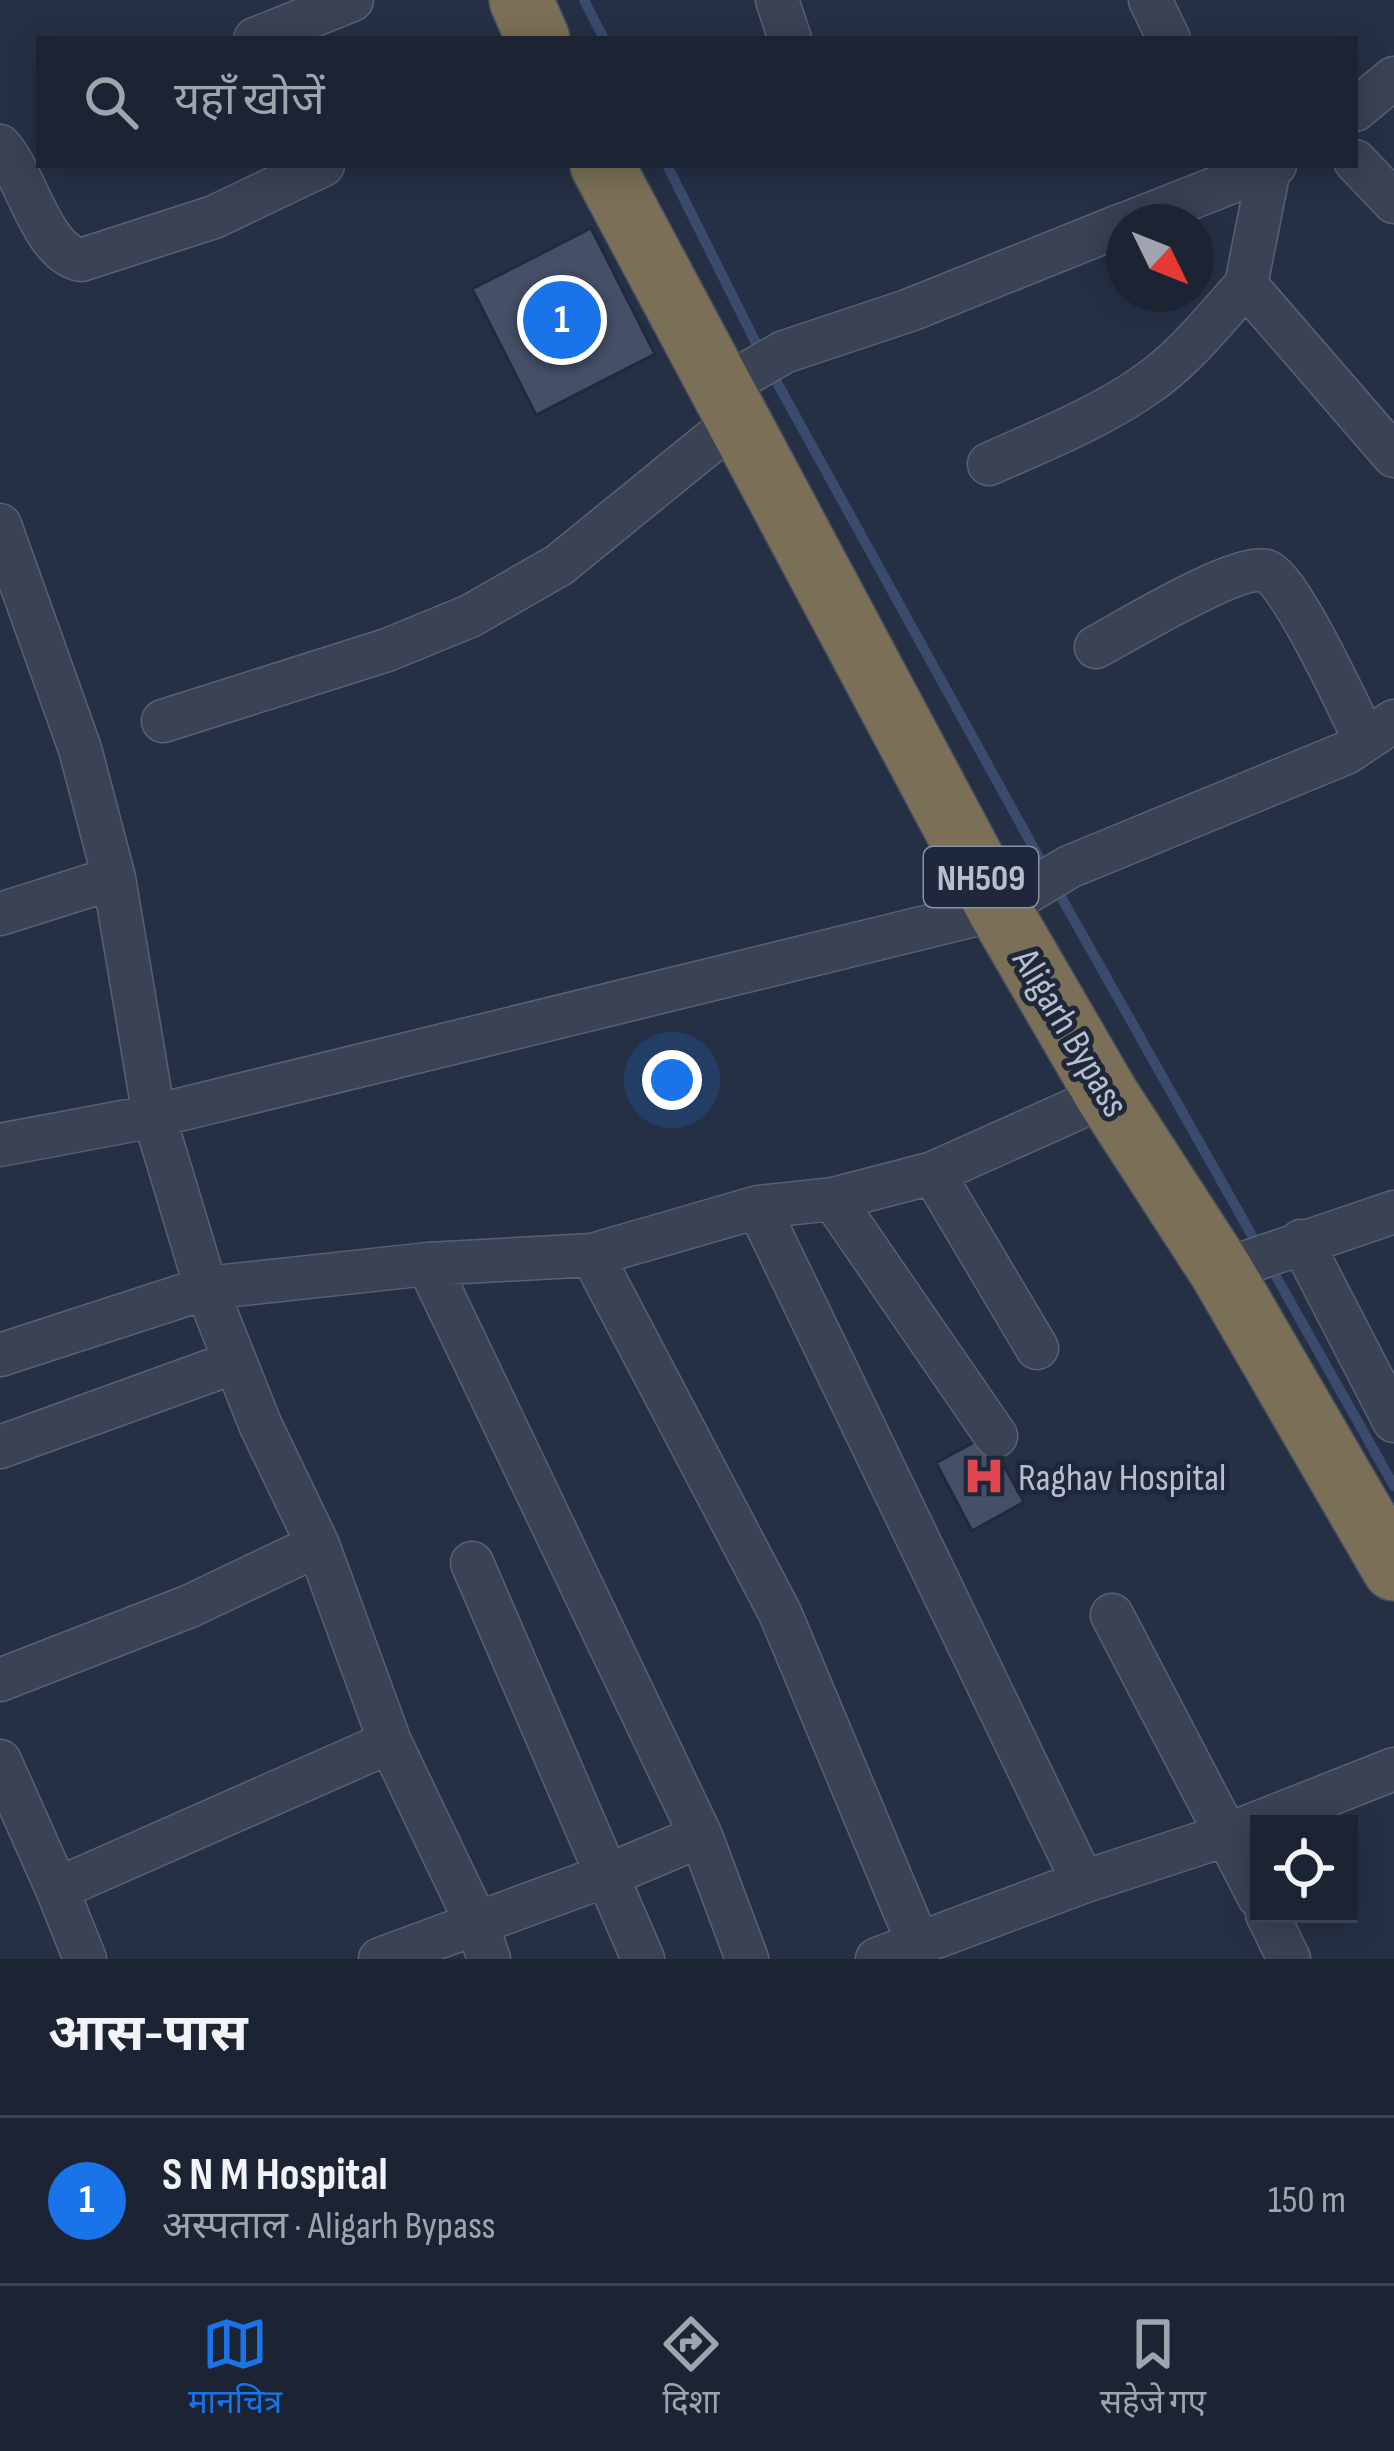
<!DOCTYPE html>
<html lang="hi">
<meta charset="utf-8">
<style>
body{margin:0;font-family:"Sofia Sans Condensed","Noto Sans Devanagari",sans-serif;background:#252c3c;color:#f1f3f6}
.controls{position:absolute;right:36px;bottom:36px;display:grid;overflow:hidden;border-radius:0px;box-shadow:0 6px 30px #0003}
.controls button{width:108px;height:108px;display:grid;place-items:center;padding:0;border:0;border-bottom:3px solid #3a414f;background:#1c2434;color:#f1f3f6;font:60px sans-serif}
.compass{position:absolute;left:1106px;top:204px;width:108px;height:108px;border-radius:50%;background:#1c2434;box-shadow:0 6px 30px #0003;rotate:133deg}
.you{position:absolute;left:672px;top:1080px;width:42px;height:42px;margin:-30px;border:9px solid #fff;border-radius:50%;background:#1a73e8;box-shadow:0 0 0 18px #1a73e833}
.badge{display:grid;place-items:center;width:78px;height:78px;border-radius:50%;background:#1a73e8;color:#fff;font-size:39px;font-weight:700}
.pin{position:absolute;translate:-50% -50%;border:6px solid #fff;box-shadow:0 3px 12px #0006}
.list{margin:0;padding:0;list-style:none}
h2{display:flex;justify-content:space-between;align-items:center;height:156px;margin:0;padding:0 48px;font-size:51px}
h2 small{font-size:39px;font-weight:400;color:#a0a4ac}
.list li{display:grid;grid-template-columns:78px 1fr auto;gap:36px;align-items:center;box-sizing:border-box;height:168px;padding:0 48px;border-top:3px solid #3a414f}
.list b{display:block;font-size:45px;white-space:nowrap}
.list p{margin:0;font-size:39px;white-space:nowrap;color:#a0a4ac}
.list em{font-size:39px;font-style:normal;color:#a0a4ac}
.icon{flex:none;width:66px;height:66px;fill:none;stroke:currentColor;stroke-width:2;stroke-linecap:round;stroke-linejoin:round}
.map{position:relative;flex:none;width:1394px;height:1959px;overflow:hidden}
.search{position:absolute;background:#1c2434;box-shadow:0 6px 30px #0003;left:36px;right:36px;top:36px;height:132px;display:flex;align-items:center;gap:30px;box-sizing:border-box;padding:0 42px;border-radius:0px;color:#a0a4ac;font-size:45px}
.sheet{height:324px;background:#1c2434}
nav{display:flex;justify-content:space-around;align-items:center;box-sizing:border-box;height:168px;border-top:3px solid #3a414f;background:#1c2434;font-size:33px;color:#a0a4ac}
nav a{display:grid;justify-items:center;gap:6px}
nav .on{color:#1a73e8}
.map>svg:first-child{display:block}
</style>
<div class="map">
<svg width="1394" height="1959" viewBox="0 0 1394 1959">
<rect width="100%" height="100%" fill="#263045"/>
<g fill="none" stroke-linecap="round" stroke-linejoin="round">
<!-- stream -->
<path stroke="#3b4b6e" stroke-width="10" d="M 584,0 L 604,39
M 667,165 L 760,351
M 769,368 L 1047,872
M 1056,888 L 1259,1248
M 1269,1264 L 1394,1486"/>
</g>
<!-- building -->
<path fill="#454f67" stroke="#21293c" stroke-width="3" d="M 591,228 L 655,354 L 536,415 L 472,289 Z
M 987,1435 L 1024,1502 L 972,1531 L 936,1463 Z"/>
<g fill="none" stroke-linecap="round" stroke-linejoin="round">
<!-- minor casing -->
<g stroke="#596072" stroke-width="45">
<path id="minor" d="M 777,0 L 790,39
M 1150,0 L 1169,39
M 255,39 L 352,0
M 1355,110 L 1394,78
M 0,146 C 27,176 41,252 81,260 L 214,217 L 323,165
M 1355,161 L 1394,202
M 1269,169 L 1246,285 L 1394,456
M 1130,222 L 1275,165
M 720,389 L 784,352 L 910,310 L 1124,224
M 989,464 C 1043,440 1099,418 1147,384 C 1185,358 1215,319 1246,285
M 0,525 L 80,749 L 114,878 L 154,1116 L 206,1288 L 260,1424 L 318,1545 L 390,1742
M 1096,647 C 1126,631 1237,563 1266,571 C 1290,578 1351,712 1365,740
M 163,721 L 387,650 L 470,616 L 559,565 L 736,421
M 0,914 L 114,878
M 0,1145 L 154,1116 L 999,909 L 1069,867 L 1346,753 L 1394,721
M 933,1173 L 1037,1348
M 833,1199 L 996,1436
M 758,1207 L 1083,1882
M 1301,1241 L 1394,1421
M 592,1255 L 780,1613 L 918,1943
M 428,1264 L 701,1836 L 747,1959
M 1221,1271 L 1394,1212
M 0,1355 L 206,1288 L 428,1264 L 592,1255 L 758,1207 L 833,1199 L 933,1173 L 1107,1095
M 0,1447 L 235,1362
M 472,1563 L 643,1959
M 1112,1615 L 1259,1897
M 0,1680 L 190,1606 L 318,1545
M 0,1761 L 57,1889 L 390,1742 L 477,1924 L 489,1959
M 57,1889 L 85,1959
M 1267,1914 L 1289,1959
M 380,1959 L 608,1875 L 701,1836
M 877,1959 L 1083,1882 L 1229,1834 L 1394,1769"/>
</g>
<!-- highway casing -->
<g stroke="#454d5f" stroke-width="66">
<path id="highway" d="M 521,0 L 538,39
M 602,165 L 999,909 L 1107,1095 L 1221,1271 L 1394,1569"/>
</g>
<!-- minor -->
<use href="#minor" stroke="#3b4254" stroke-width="42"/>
<!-- highway -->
<use href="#highway" stroke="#7b7057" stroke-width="63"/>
</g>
<!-- icons -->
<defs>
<g id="hospital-bare" transform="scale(3.24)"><path d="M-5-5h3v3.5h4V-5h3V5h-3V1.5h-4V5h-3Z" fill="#e0444e" stroke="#1f273a" stroke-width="2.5" paint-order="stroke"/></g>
</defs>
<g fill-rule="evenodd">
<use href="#hospital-bare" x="984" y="1476"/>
</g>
<g text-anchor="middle" stroke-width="10" stroke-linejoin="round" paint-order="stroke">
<!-- shield labels -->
<rect fill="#1f273a" stroke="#8a91a2" stroke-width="3" x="924" y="847" width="114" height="60" rx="9"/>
<g font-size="36" font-weight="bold" fill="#b8bece">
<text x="981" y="890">NH509</text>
</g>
<!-- street labels -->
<g font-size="39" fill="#b8bece" stroke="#1f273a">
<text transform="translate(1072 1032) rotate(59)" y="14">Aligarh Bypass</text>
</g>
<!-- poi labels -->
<g font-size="39" fill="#b8bece" stroke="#1f273a" text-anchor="start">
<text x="1018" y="1490">Raghav Hospital</text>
</g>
</g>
</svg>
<div class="controls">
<button><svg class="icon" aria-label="locate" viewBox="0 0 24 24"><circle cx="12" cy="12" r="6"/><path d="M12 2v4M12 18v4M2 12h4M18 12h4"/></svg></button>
</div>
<svg class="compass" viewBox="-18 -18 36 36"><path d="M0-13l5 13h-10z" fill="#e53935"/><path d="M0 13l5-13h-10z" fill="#a0a4ac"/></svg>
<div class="you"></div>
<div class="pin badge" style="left:562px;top:320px">1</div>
<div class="search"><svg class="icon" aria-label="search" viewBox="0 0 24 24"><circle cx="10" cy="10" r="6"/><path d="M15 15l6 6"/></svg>यहाँ खोजें</div>
</div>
<section class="sheet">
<h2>आस-पास<small></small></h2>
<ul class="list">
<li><span class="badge">1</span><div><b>S N M Hospital</b><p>अस्पताल · Aligarh Bypass</p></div><em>150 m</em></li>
</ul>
</section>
<nav>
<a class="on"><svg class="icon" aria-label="map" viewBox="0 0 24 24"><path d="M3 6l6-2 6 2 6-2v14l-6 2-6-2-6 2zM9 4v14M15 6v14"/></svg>मानचित्र</a>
<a><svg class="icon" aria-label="directions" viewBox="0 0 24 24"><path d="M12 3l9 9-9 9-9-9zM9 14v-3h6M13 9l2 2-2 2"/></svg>दिशा</a>
<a><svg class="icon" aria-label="saved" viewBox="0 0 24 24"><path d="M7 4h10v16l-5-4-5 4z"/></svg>सहेजे गए</a>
</nav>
